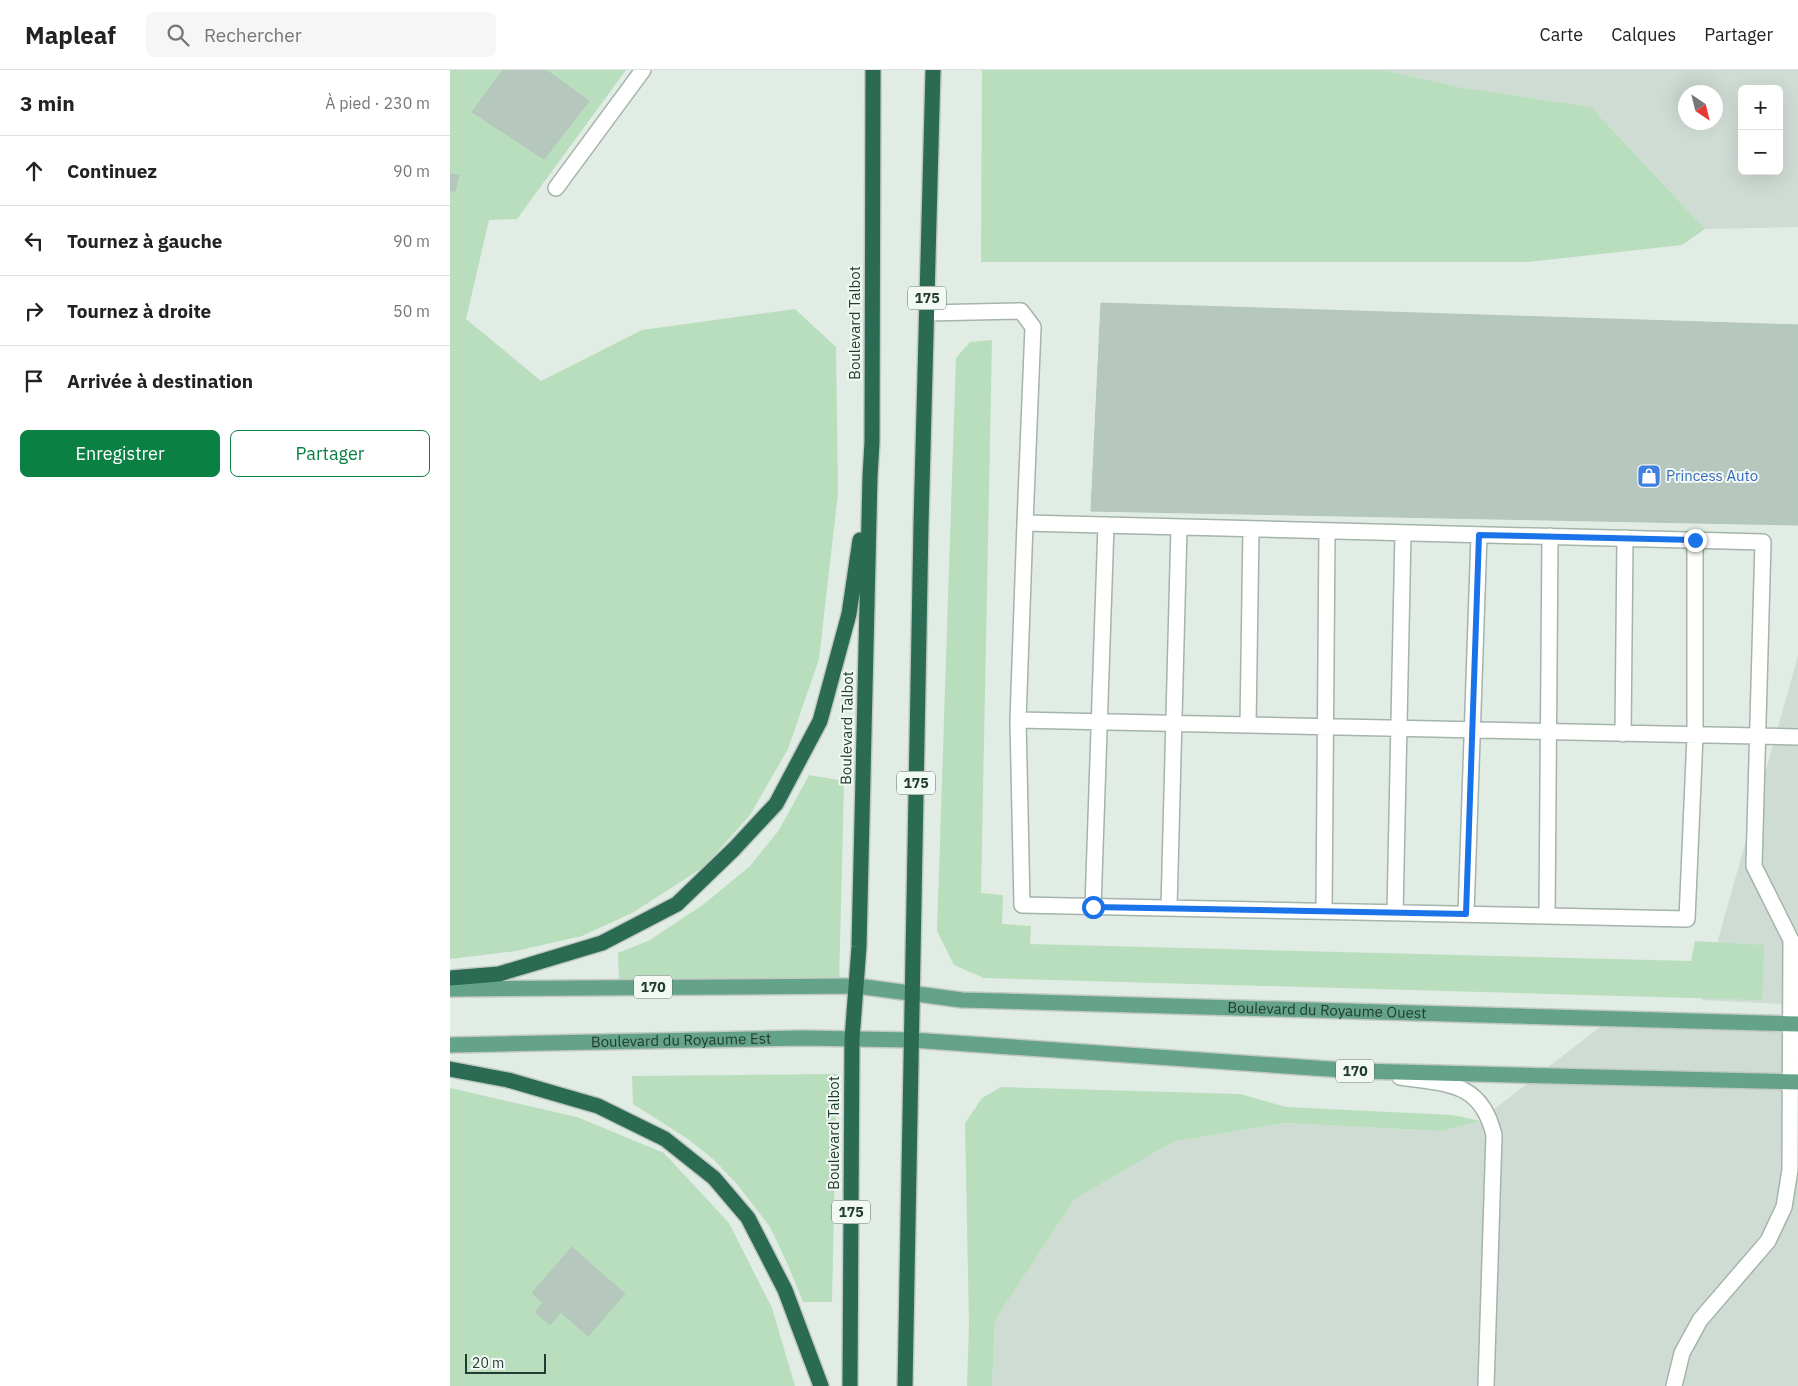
<!DOCTYPE html>
<html lang="fr">
<meta charset="utf-8">
<style>
body{margin:0;font-family:"IBM Plex Sans",sans-serif;background:#f6f6f6;color:#222}
.controls{position:absolute;right:15px;top:15px;display:grid;overflow:hidden;border-radius:8px;box-shadow:0 5px 20px #0002}
.controls button{width:45px;height:45px;display:grid;place-items:center;padding:0;border:0;border-bottom:1px solid #e0e0e0;background:#fff;color:#222;font:25px sans-serif}
.compass{position:absolute;left:1228px;top:15px;width:45px;height:45px;border-radius:50%;background:#fff;box-shadow:0 5px 20px #0002;rotate:145deg}
.scale{position:absolute;left:15px;bottom:12px;width:81px;box-sizing:border-box;padding-left:5px;border:2px solid #213d31;border-top:0;font-size:14px;line-height:18px;white-space:nowrap;color:#213d31;-webkit-text-stroke:4px #f2f8f4;paint-order:stroke}
.stop{position:absolute;width:15px;height:15px;margin:-11px;border:4px solid #1a73e8;border-radius:50%;background:#fff}
.stop.end{background:#1a73e8;border-color:#fff;box-shadow:0 1px 5px #0008}
.list{margin:0;padding:0;list-style:none}
h2{display:flex;justify-content:space-between;align-items:center;height:65px;margin:0;padding:0 20px;font-size:21px}
h2 small{font-size:16px;font-weight:400;color:#767676}
.list li{display:grid;grid-template-columns:32px 1fr auto;gap:15px;align-items:center;box-sizing:border-box;height:70px;padding:0 20px;border-top:1px solid #e0e0e0}
.list b{display:block;font-size:19px;white-space:nowrap}
.list em{font-size:16px;font-style:normal;color:#767676}
.actions{display:flex;gap:10px;padding:15px 20px}
.actions a{flex:1;padding:11px 0;border:1px solid #0b8043;border-radius:8px;text-align:center;font-size:18px;color:#0b8043}
.actions .main{background:#0b8043;color:#fff}
.icon{flex:none;width:28px;height:28px;fill:none;stroke:currentColor;stroke-width:2;stroke-linecap:round;stroke-linejoin:round}
.map{position:relative;flex:none;width:1348px;height:1316px;overflow:hidden}
header{display:flex;align-items:center;gap:30px;box-sizing:border-box;height:70px;padding:0 25px;background:#fff;border-bottom:1px solid #e0e0e0}
header strong{font-size:24px}
nav{display:flex;gap:28px;margin-inline-start:auto;font-size:18px}
.search{width:350px;height:45px;background:#f6f6f6;display:flex;align-items:center;gap:12px;box-sizing:border-box;padding:0 18px;border-radius:8px;color:#767676;font-size:19px}
main{display:flex}
aside{flex:1;background:#fff}
.map>svg:first-child{display:block}
</style>
<header>
<strong>Mapleaf</strong>
<div class="search"><svg class="icon" aria-label="search" viewBox="0 0 24 24"><circle cx="10" cy="10" r="6"/><path d="M15 15l6 6"/></svg>Rechercher</div>
<nav><a>Carte</a><a>Calques</a><a>Partager</a></nav>
</header>
<main>
<aside>
<h2>3 min<small>À pied · 230 m</small></h2>
<ul class="list">
<li><svg class="icon" aria-label="ahead" viewBox="0 0 24 24"><path d="M12 20V5M6 11l6-6 6 6"/></svg><div><b>Continuez</b></div><em>90 m</em></li>
<li><svg class="icon" aria-label="left" viewBox="0 0 24 24"><path d="M17 20v-9H6M10 6l-5 5 5 5"/></svg><div><b>Tournez à gauche</b></div><em>90 m</em></li>
<li><svg class="icon" aria-label="right" viewBox="0 0 24 24"><path d="M7 20v-9h11M14 6l5 5-5 5"/></svg><div><b>Tournez à droite</b></div><em>50 m</em></li>
<li><svg class="icon" aria-label="arrive" viewBox="0 0 24 24"><path d="M6 21V4h12l-3 4 3 4H6"/></svg><div><b>Arrivée à destination</b></div></li>
</ul>
<div class="actions"><a class="main">Enregistrer</a><a>Partager</a></div>
</aside>
<div class="map">
<svg width="1348" height="1316" viewBox="0 0 1348 1316">
<rect width="100%" height="100%" fill="#e1ece5"/>
<!-- built -->
<path fill="#cfdcd4" fill-rule="evenodd" d="M 933,0 L 1348,0 L 1348,157 L 1255,159 L 1141,37 L 1009,17 ZM 1292,19 L 1329,19 L 1329,101 L 1292,101 ZM 1236,22 L 1266,22 L 1266,52 L 1236,52 Z
M 1348,586 L 1348,935 L 1251,930 Z
M 1160,949 L 1348,954 L 1348,1316 L 542,1316 L 545,1250 L 625,1129 L 723,1072 L 834,1053 L 992,1061 L 1029,1051 Z"/>
<!-- green -->
<path fill="#b9debd" d="M 0,0 L 176,0 L 67,149 L 39,150 L 16,249 L 91,311 L 192,260 L 345,239 L 386,277 L 388,423 L 369,589 L 338,679 L 300,745 L 255,796 L 184,842 L 132,866 L 66,881 L 0,889 Z
M 532,0 L 933,0 L 1009,17 L 1141,37 L 1255,159 L 1232,175 L 1078,192 L 531,192 Z
M 542,270 L 531,823 L 553,825 L 552,854 L 581,856 L 580,874 L 1241,891 L 1245,871 L 1314,875 L 1312,930 L 534,908 L 504,895 L 487,861 L 506,288 L 520,272 Z
M 359,705 L 394,711 L 389,916 L 169,910 L 168,883 L 200,870 L 254,834 L 300,796 L 329,760 Z
M 387,1004 L 382,1232 L 353,1232 L 338,1195 L 320,1157 L 287,1114 L 264,1090 L 238,1069 L 183,1034 L 182,1006 Z
M 551,1017 L 790,1024 L 836,1037 L 1003,1045 L 1030,1051 L 992,1061 L 834,1053 L 723,1072 L 625,1129 L 545,1250 L 542,1316 L 517,1316 L 519,1253 L 515,1053 L 532,1028 Z
M 0,1018 L 127,1047 L 214,1083 L 279,1153 L 322,1238 L 345,1316 L 0,1316 Z"/>
<!-- building -->
<path fill="#b6c7be" stroke="#b3c6bb" d="M 53,0 L 96,0 L 139,31 L 94,89 L 22,42 Z
M 0,104 L 9,105 L 5,121 L 0,121 Z
M 651,233 L 1348,255 L 1348,455 L 641,441 Z
M 122,1177 L 175,1224 L 138,1266 L 111,1242 L 100,1255 L 85,1242 L 93,1233 L 82,1223 Z"/>
<g fill="none" stroke-linecap="round" stroke-linejoin="round">
<!-- lane casing -->
<g stroke="#a4b4ab" stroke-width="18">
<path id="lane" d="M 106,118 L 193,0
M 477,243 L 571,241 L 583,257 L 575,453 L 1313,472 L 1304,796 L 1341,870 L 1340,1100 L 1334,1137 L 1318,1171 L 1250,1250 L 1232,1283 L 1224,1316
M 575,453 L 568,650 L 572,835 L 1237,849 L 1245,666 L 1245,470
M 568,650 L 1348,667
M 798,655 L 801,459
M 1173,664 L 1175,468
M 643,837 L 656,455
M 719,838 L 729,457
M 874,841 L 877,461
M 945,843 L 953,463
M 1016,844 L 1029,465
M 1097,846 L 1100,466
M 950,1007 C 997,1014 1031,1011 1044,1065 L 1036,1316"/>
</g>
<!-- primary casing -->
<g stroke="#c1c9c5" stroke-width="18">
<g id="primary">
<path id="s1" d="M 0,919 L 407,916 L 512,930 L 1348,954"/>
<path id="s2" d="M 0,975 L 353,968 L 462,970 L 908,1001 L 1348,1012"/>
</g>
</g>
<!-- highway casing -->
<g stroke="#c1c9c5" stroke-width="18">
<path id="highway" d="M 0,908 L 49,904 L 152,873 L 227,834 L 284,779 L 326,734 L 370,651 L 399,544 L 410,470
M 0,999 L 58,1010 L 148,1036 L 215,1069 L 264,1108 L 298,1148 L 335,1220 L 371,1316
M 400,1316 L 402,969 L 409,877 L 420,407 L 422,372 L 423,0
M 455,1316 L 471,455 L 483,0"/>
</g>
<!-- lane -->
<use href="#lane" stroke="#fff" stroke-width="15"/>
<!-- primary -->
<use href="#primary" stroke="#64a389" stroke-width="15"/>
<!-- highway -->
<use href="#highway" stroke="#2b6b54" stroke-width="15"/>
</g>
<g fill="none" stroke-linecap="round" stroke-linejoin="round">
<!-- route -->
<path stroke="#1a73e8" stroke-width="6" d="M 643,837 L 1016,844 L 1029,465 L 1245,470"/>
</g>
<!-- icons -->
<defs>
<g id="shop-square" transform="scale(1.25)"><rect x="-9" y="-9" width="18" height="18" rx="4" fill="#3f7fe0" stroke="#f2f8f4"/><path d="M-5-2.5h2.3a2.7 3.5 0 0 1 5.4 0H5L5.5 6h-11ZM-1.5-2.5h3a1.5 2.3 0 0 0-3 0Z" fill="#fff"/></g>
</defs>
<g fill-rule="evenodd">
<use href="#shop-square" x="1199" y="406"/>
</g>
<g text-anchor="middle" stroke-width="4" stroke-linejoin="round" paint-order="stroke">
<!-- shield labels -->
<g fill="#f2f8f4" stroke="#60756c" stroke-width="1">
<rect x="458" y="216.5" width="38" height="23" rx="4"/>
<rect x="447" y="701.5" width="38" height="23" rx="4"/>
<rect x="184" y="905.5" width="38" height="23" rx="4"/>
<rect x="886" y="989.5" width="38" height="23" rx="4"/>
<rect x="382" y="1130.5" width="38" height="23" rx="4"/>
</g>
<g font-size="14" font-weight="bold" fill="#213d31">
<text x="477" y="233">175</text>
<text x="466" y="718">175</text>
<text x="203" y="922">170</text>
<text x="905" y="1006">170</text>
<text x="401" y="1147">175</text>
</g>
<!-- street labels -->
<g font-size="15" fill="#213d31" stroke="#f2f8f4">
<text transform="translate(405 253) rotate(-90)" y="5">Boulevard Talbot</text>
<text transform="translate(397 658) rotate(-89)" y="5">Boulevard Talbot</text>
<text dy="5" stroke="none"><textPath href="#s1" startOffset="878">Boulevard du Royaume Ouest</textPath></text>
<text dy="5" stroke="none"><textPath href="#s2" startOffset="231">Boulevard du Royaume Est</textPath></text>
<text transform="translate(384 1063) rotate(-90)" y="5">Boulevard Talbot</text>
</g>
<!-- shop labels -->
<g font-size="15" fill="#366cbe" stroke="#f2f8f4" text-anchor="start">
<text x="1216" y="411">Princess Auto</text>
</g>
</g>
</svg>
<div class="controls">
<button>+</button>
<button>−</button>
</div>
<svg class="compass" viewBox="-18 -18 36 36"><path d="M0-13l5 13h-10z" fill="#e53935"/><path d="M0 13l5-13h-10z" fill="#767676"/></svg>
<div class="scale">20 m</div>
<div class="stop" style="left:643px;top:837px"></div>
<div class="stop end" style="left:1245px;top:470px"></div>
</div>
</main>
